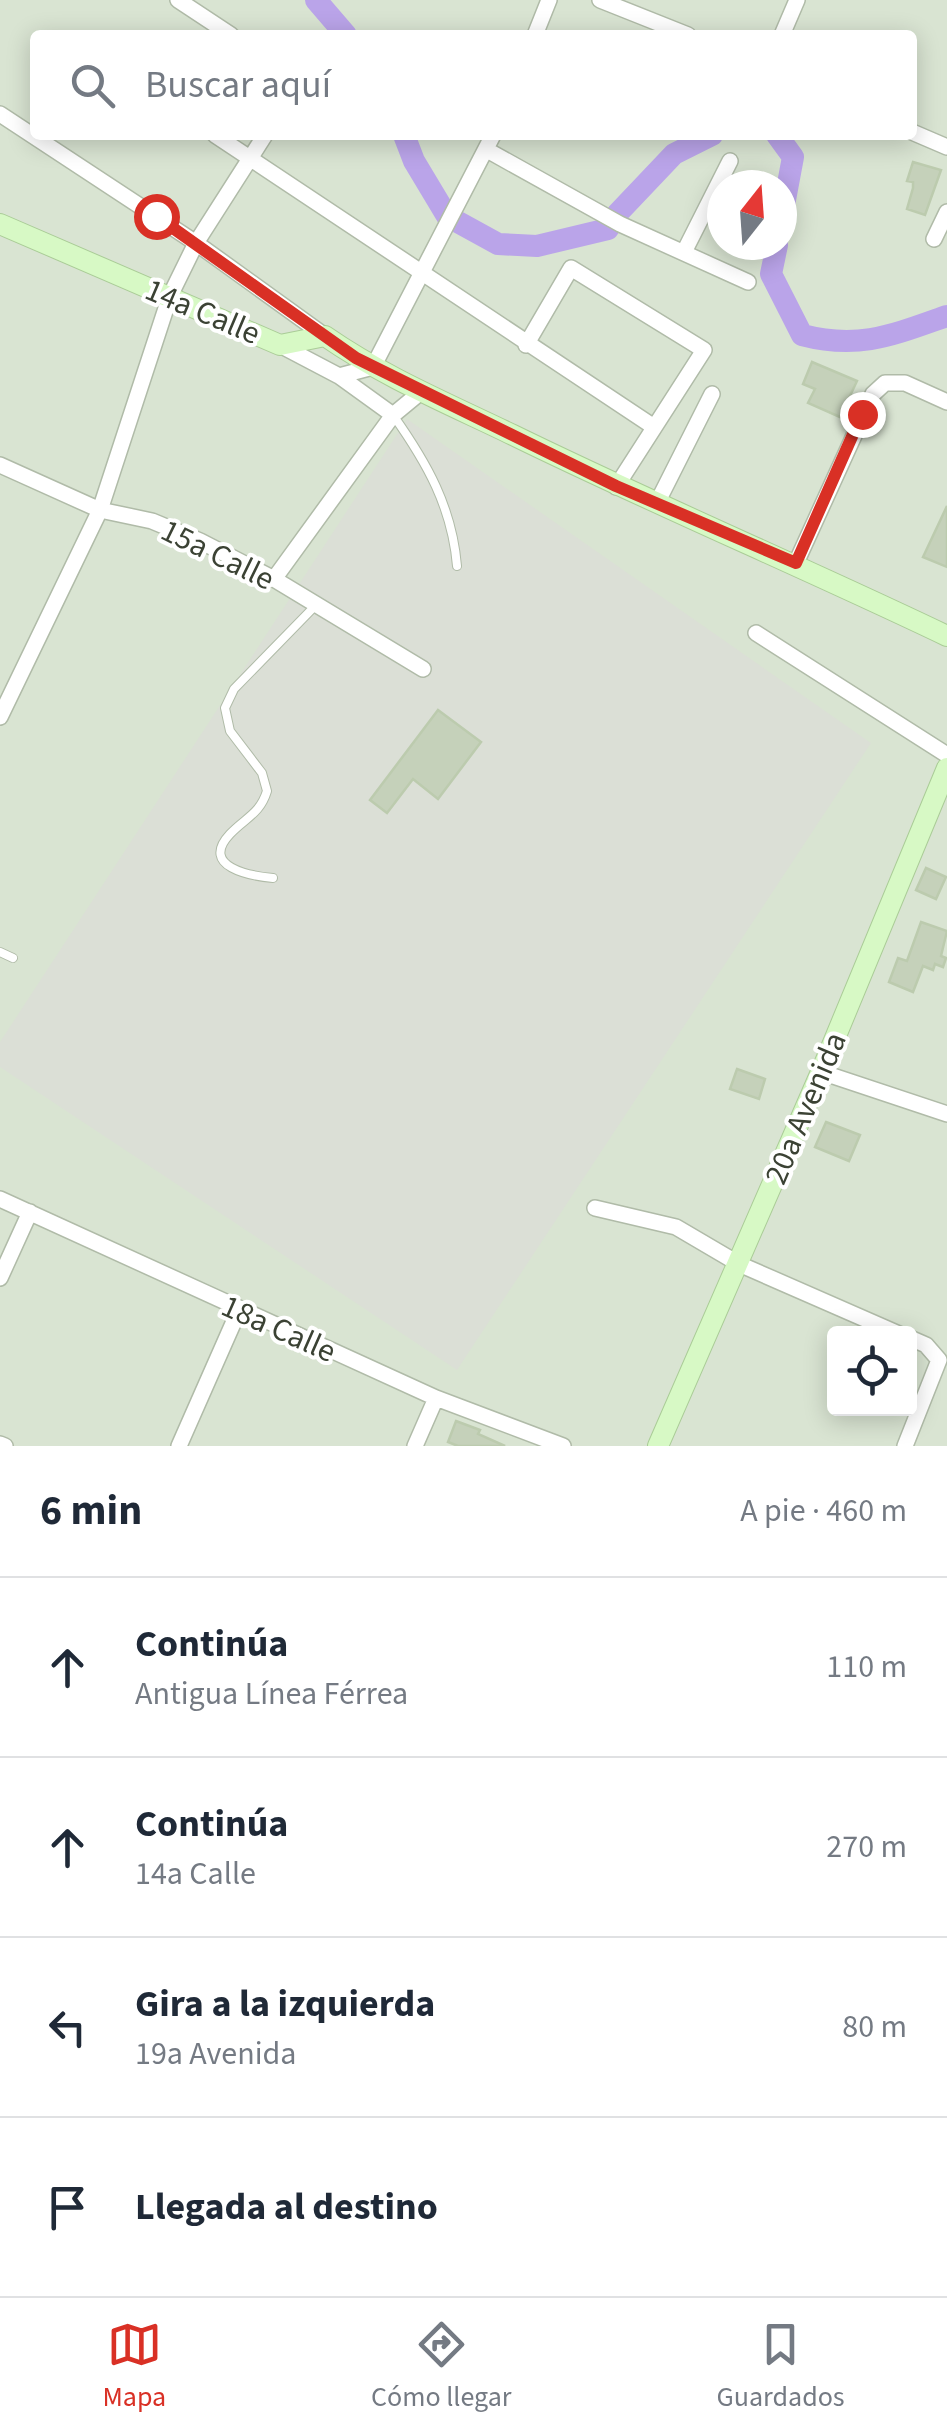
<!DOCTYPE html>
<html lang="es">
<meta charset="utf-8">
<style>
body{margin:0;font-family:"Source Sans 3",sans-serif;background:#f6f6f7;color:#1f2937}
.controls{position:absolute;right:30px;bottom:30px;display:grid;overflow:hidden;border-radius:10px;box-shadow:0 5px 25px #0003}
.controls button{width:90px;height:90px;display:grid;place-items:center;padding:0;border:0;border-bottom:2px solid #e0e1e3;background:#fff;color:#1f2937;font:50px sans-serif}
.compass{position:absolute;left:707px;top:170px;width:90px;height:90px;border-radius:50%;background:#fff;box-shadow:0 5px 25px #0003;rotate:17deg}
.stop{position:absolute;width:30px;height:30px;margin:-22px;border:8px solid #d93025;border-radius:50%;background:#fff}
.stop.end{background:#d93025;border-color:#fff;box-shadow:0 2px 10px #0008}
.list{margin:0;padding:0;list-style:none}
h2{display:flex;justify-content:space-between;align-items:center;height:130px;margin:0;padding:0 40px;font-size:42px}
h2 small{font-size:32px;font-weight:400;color:#747a83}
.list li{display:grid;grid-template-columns:65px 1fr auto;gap:30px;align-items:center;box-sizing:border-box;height:180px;padding:0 40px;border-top:2px solid #e0e1e3}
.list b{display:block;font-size:38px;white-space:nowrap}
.list p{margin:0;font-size:32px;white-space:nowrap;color:#747a83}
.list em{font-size:32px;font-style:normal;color:#747a83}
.icon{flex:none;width:55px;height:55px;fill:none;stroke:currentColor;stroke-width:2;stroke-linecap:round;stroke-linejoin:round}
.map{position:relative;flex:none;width:947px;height:1446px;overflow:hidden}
.search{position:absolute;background:#fff;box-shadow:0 5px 25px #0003;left:30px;right:30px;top:30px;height:110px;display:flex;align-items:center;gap:25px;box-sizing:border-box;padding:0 35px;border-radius:10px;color:#747a83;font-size:38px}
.sheet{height:850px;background:#fff}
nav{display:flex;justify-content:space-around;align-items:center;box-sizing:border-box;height:140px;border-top:2px solid #e0e1e3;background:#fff;font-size:28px;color:#747a83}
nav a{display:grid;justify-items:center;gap:5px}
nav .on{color:#d93025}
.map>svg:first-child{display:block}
</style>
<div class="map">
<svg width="947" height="1446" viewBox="0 0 947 1446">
<rect width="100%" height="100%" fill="#e9f0e4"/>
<!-- residential -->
<path fill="#d9e4d2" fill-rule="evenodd" d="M 0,0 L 947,0 L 947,1446 L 0,1446 ZM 35,35 L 912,35 L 912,135 L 35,135 ZM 722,185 L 782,185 L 782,245 L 722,245 ZM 834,1334 L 910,1334 L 910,1408 L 834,1408 Z"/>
<!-- industrial -->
<path fill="#dbdfd6" d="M 407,419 L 871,743 L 457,1370 L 0,1067 L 0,1042 Z"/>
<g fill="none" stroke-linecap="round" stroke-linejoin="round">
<!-- river -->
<path stroke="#baa4e9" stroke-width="22" d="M 316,0 L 346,35
M 404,135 L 414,161 L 447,216 L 498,244 L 537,246 L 608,229 L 618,213 L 674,154 L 712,135
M 777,135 L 793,157 L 782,216
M 777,245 L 771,274 L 802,335 C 859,350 893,335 947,316"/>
</g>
<!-- building -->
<path fill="#c5d1ba" stroke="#bccbae" stroke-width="2.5" d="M 913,162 L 941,170 L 925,215 L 907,209 L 913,188 L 913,182 L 907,181 Z
M 812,362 L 857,381 L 840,417 L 808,403 L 815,389 L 803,384 Z
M 947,506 L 947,567 L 923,557 Z
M 438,710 L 481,742 L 438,799 L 413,779 L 387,813 L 370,800 Z
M 926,868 L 946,877 L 936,899 L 916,890 Z
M 921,922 L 947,931 L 941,956 L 946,958 L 943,967 L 935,964 L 933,970 L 923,966 L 913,992 L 889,982 L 898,958 L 907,961 Z
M 737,1069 L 765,1079 L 759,1099 L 730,1089 Z
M 826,1122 L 860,1135 L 849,1161 L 815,1147 Z
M 456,1421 L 480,1430 L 478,1434 L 505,1446 L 458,1446 L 448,1442 Z"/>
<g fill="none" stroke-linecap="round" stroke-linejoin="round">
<!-- lane casing -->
<g stroke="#b0bba8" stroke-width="10">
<path id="lane" d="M 393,415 C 427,463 452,507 457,566
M 273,878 C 251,876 199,867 230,834 C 245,818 260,814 267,791 L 262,773 L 230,731 L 225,708 L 234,689 L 315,606
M 0,952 L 13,958"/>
</g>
<!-- street casing -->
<g stroke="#b0bba8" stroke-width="18">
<path id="street" d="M 178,0 L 231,35
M 600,0 L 688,35
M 535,35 L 549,0
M 782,35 L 797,0
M 0,114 L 196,243 L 325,336
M 912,132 L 947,147
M 215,135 L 654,427
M 487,150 L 620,224 L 748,282
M 934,239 L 947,212
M 684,252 L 730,161
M 526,345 L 571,268 L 704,350 L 616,487
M 339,376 L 373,367 L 493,135
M 393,415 L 422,391
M 0,465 L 100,510 L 152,521 L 200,541 L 274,579 L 423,669
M 657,503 L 712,394
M 796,563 L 873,394 L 885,383 L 905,383 L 947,402
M 274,579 L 393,415 L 339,376 L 280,345
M 756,633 L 947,755
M 0,717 L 100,510 L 170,296 L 196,243 L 265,135
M 821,1072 L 947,1114
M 0,1199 L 436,1398 L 563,1446
M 595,1208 L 676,1227 L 739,1264 L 899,1334
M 0,1278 L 30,1212
M 0,1444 L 5,1446
M 179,1446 L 239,1310
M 415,1446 L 436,1398
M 905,1446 L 939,1360 L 926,1345 L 910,1338"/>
</g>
<!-- secondary casing -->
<g stroke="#aacc97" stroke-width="22">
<path id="secondary" d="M 0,224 L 280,345 L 325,336 C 384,377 449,404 513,435 C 656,505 803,567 947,636
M 658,1446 L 821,1072 L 947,768"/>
</g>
<!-- lane -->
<use href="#lane" stroke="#fff" stroke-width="8"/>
<!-- street -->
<use href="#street" stroke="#fff" stroke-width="15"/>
<!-- secondary -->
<use href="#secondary" stroke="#d7f9c5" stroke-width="20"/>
</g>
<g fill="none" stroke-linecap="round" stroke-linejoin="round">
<!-- route -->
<path stroke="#d93025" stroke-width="12" d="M 156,216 L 356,358 L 616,486 L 796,563 L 862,414"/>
</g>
<g text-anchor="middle" stroke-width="8" stroke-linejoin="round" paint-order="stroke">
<!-- street labels -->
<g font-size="32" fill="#3b4234" stroke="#fff">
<text transform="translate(203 311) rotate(23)" y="11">14a Calle</text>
<text transform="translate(218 554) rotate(26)" y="11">15a Calle</text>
<text transform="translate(805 1108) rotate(-67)" y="11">20a Avenida</text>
<text transform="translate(279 1328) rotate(24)" y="11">18a Calle</text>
</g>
</g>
</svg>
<div class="controls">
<button><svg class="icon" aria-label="locate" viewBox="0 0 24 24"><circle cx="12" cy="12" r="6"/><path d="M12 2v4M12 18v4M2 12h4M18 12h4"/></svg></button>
</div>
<svg class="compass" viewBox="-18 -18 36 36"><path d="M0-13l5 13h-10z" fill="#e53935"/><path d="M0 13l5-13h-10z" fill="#747a83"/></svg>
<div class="stop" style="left:156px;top:216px"></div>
<div class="stop end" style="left:862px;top:414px"></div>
<div class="search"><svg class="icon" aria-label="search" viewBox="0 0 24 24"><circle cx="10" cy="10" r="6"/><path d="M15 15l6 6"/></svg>Buscar aquí</div>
</div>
<section class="sheet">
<h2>6 min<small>A pie · 460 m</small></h2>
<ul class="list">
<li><svg class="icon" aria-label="ahead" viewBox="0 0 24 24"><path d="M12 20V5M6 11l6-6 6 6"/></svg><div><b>Continúa</b><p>Antigua Línea Férrea</p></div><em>110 m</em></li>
<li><svg class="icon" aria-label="ahead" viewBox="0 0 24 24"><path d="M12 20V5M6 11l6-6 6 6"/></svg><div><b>Continúa</b><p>14a Calle</p></div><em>270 m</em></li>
<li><svg class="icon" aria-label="left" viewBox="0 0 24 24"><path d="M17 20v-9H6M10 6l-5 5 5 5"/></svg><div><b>Gira a la izquierda</b><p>19a Avenida</p></div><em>80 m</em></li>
<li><svg class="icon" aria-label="arrive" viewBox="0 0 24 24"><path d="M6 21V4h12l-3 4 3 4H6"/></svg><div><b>Llegada al destino</b></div></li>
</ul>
</section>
<nav>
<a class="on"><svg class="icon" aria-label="map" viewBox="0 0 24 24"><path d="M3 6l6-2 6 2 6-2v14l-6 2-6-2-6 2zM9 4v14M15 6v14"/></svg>Mapa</a>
<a><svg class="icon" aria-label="directions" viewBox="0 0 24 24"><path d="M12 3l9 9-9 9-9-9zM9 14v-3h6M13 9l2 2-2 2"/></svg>Cómo llegar</a>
<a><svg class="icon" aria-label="saved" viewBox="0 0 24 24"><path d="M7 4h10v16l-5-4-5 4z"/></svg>Guardados</a>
</nav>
